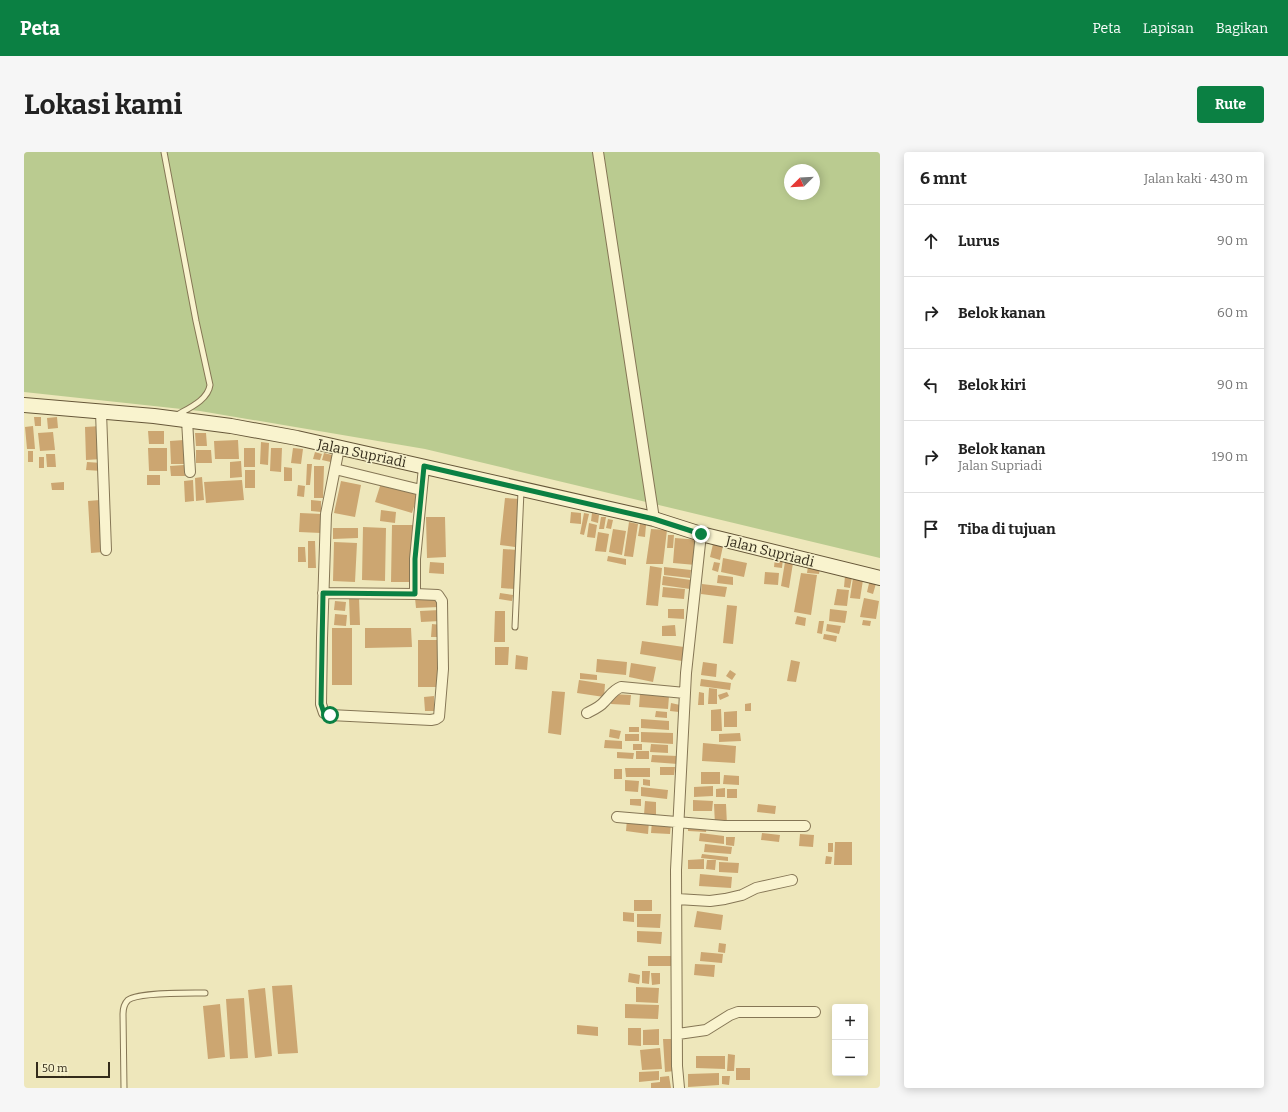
<!DOCTYPE html>
<html lang="id">
<meta charset="utf-8">
<style>
body{margin:0;font-family:Bitter,serif;background:#f6f6f6;color:#222}
.controls{position:absolute;right:12px;bottom:12px;display:grid;overflow:hidden;border-radius:4px;box-shadow:0 2px 10px #0003}
.controls button{width:36px;height:36px;display:grid;place-items:center;padding:0;border:0;border-bottom:1px solid #e0e0e0;background:#fff;color:#222;font:20px sans-serif}
.compass{position:absolute;left:760px;top:12px;width:36px;height:36px;border-radius:50%;background:#fff;box-shadow:0 2px 10px #0003;rotate:246deg}
.scale{position:absolute;left:12px;bottom:10px;width:74px;box-sizing:border-box;padding-left:4px;border:2px solid #332b1a;border-top:0;font-size:11px;line-height:14px;white-space:nowrap;color:#332b1a;-webkit-text-stroke:3px #f5f0cb;paint-order:stroke}
.stop{position:absolute;width:12px;height:12px;margin:-9px;border:3px solid #0b8043;border-radius:50%;background:#fff}
.stop.end{background:#0b8043;border-color:#fff;box-shadow:0 1px 4px #0008}
.list{margin:0;padding:0;list-style:none}
h2{display:flex;justify-content:space-between;align-items:center;height:52px;margin:0;padding:0 16px;font-size:17px}
h2 small{font-size:13px;font-weight:400;color:#767676}
.list li{display:grid;grid-template-columns:26px 1fr auto;gap:12px;align-items:center;box-sizing:border-box;height:72px;padding:0 16px;border-top:1px solid #e0e0e0}
.list b{display:block;font-size:15px;white-space:nowrap}
.list p{margin:0;font-size:13px;white-space:nowrap;color:#767676}
.list em{font-size:13px;font-style:normal;color:#767676}
.icon{flex:none;width:22px;height:22px;fill:none;stroke:currentColor;stroke-width:2;stroke-linecap:round;stroke-linejoin:round}
.map{position:relative;flex:none;width:856px;height:936px;overflow:hidden;border-radius:4px}
header{display:flex;align-items:center;gap:24px;box-sizing:border-box;height:56px;padding:0 20px;background:#0b8043;color:#fff}
header strong{font-size:19px}
nav{display:flex;gap:22px;margin-inline-start:auto;font-size:14px}
.intro{display:flex;align-items:center;justify-content:space-between;box-sizing:border-box;height:96px;padding:0 24px}
h1{margin:0;font-size:28px}
.button{padding:10px 18px;border-radius:4px;background:#0b8043;color:#fff;font-size:14px;font-weight:700}
main{display:flex;gap:24px;padding:0 24px}
aside{flex:1;background:#fff;border-radius:4px;box-shadow:0 2px 10px #0003}
.map>svg:first-child{display:block}
</style>
<header>
<strong>Peta</strong>
<nav><a>Peta</a><a>Lapisan</a><a>Bagikan</a></nav>
</header>
<div class="intro"><h1>Lokasi kami</h1><a class="button">Rute</a></div>
<main>
<div class="map">
<svg width="856" height="936" viewBox="0 0 856 936">
<rect width="100%" height="100%" fill="#eee7bb"/>
<!-- green -->
<path fill="#bacb90" fill-rule="evenodd" d="M 0,0 L 856,0 L 856,406 L 401,297 L 176,259 L 0,240 ZM 766,18 L 790,18 L 790,42 L 766,42 Z"/>
<!-- building -->
<path fill="#cca671" d="M 10,265 L 17,265 L 17,274 L 11,274 Z
M 33,265 L 34,276 L 24,277 L 23,266 Z
M 9,274 L 11,297 L 3,297 L 1,275 Z
M 77,274 L 78,307 L 62,308 L 61,275 Z
M 124,279 L 140,279 L 140,292 L 125,292 Z
M 29,280 L 31,298 L 16,299 L 14,281 Z
M 171,281 L 182,281 L 183,294 L 172,294 Z
M 160,288 L 161,312 L 147,312 L 146,289 Z
M 214,288 L 215,307 L 191,307 L 190,289 Z
M 237,290 L 245,291 L 244,313 L 236,312 Z
M 124,296 L 143,296 L 143,319 L 125,319 Z
M 220,296 L 231,296 L 231,315 L 220,315 Z
M 247,296 L 258,296 L 257,320 L 246,319 Z
M 269,296 L 279,297 L 277,312 L 267,311 Z
M 172,298 L 187,298 L 188,311 L 172,311 Z
M 4,299 L 9,299 L 9,310 L 4,310 Z
M 291,300 L 298,302 L 296,308 L 289,307 Z
M 300,301 L 312,304 L 311,311 L 298,308 Z
M 22,302 L 31,302 L 32,315 L 23,315 Z
M 15,305 L 20,305 L 20,316 L 15,316 Z
M 217,309 L 218,325 L 206,326 L 206,310 Z
M 63,310 L 78,311 L 78,319 L 62,318 Z
M 283,312 L 288,312 L 286,333 L 282,333 Z
M 160,313 L 161,324 L 147,324 L 146,314 Z
M 290,314 L 300,314 L 299,346 L 290,346 Z
M 260,315 L 268,316 L 268,329 L 260,329 Z
M 221,318 L 231,318 L 231,336 L 221,336 Z
M 123,323 L 136,323 L 136,333 L 123,333 Z
M 178,325 L 180,348 L 172,349 L 171,326 Z
M 169,328 L 170,349 L 161,350 L 160,329 Z
M 218,328 L 220,348 L 182,351 L 180,330 Z
M 317,329 L 337,333 L 331,365 L 310,361 Z
M 40,330 L 40,338 L 28,338 L 27,331 Z
M 357,331 L 394,342 L 388,361 L 351,350 Z
M 274,333 L 281,334 L 280,345 L 273,344 Z
M 481,346 L 496,347 L 491,395 L 476,393 Z
M 76,348 L 79,400 L 67,401 L 64,349 Z
M 287,348 L 297,349 L 297,360 L 287,359 Z
M 357,358 L 372,360 L 371,371 L 356,369 Z
M 547,360 L 557,361 L 557,372 L 546,371 Z
M 276,361 L 298,362 L 297,381 L 275,380 Z
M 560,361 L 565,362 L 560,383 L 556,382 Z
M 568,361 L 575,363 L 574,371 L 567,369 Z
M 402,365 L 421,365 L 422,405 L 403,406 Z
M 577,365 L 582,365 L 580,377 L 575,377 Z
M 584,367 L 589,368 L 587,377 L 582,376 Z
M 605,370 L 614,372 L 609,405 L 600,404 Z
M 565,371 L 573,373 L 571,386 L 563,385 Z
M 616,372 L 622,373 L 621,385 L 614,384 Z
M 368,373 L 389,373 L 389,430 L 367,430 Z
M 339,375 L 362,376 L 361,429 L 338,428 Z
M 309,376 L 334,376 L 334,386 L 309,387 Z
M 589,377 L 602,379 L 598,403 L 585,400 Z
M 627,377 L 643,378 L 639,412 L 622,412 Z
M 574,380 L 585,382 L 582,400 L 571,399 Z
M 644,383 L 650,383 L 649,396 L 643,396 Z
M 651,386 L 675,388 L 672,413 L 649,411 Z
M 284,389 L 291,389 L 292,416 L 284,416 Z
M 310,390 L 333,391 L 331,430 L 309,429 Z
M 689,392 L 699,394 L 696,408 L 686,405 Z
M 274,395 L 281,395 L 282,410 L 274,410 Z
M 479,397 L 494,398 L 491,437 L 477,436 Z
M 584,404 L 602,407 L 602,413 L 583,409 Z
M 751,405 L 759,406 L 758,416 L 750,415 Z
M 699,406 L 723,411 L 720,425 L 697,420 Z
M 406,410 L 420,411 L 420,422 L 405,421 Z
M 690,410 L 696,411 L 694,420 L 688,418 Z
M 761,410 L 769,411 L 765,436 L 757,434 Z
M 626,414 L 638,416 L 634,454 L 622,453 Z
M 784,414 L 796,416 L 795,422 L 783,421 Z
M 640,415 L 667,418 L 666,426 L 640,423 Z
M 741,420 L 755,421 L 754,433 L 740,432 Z
M 777,421 L 793,423 L 787,463 L 770,460 Z
M 694,423 L 709,425 L 709,433 L 693,431 Z
M 639,424 L 667,428 L 666,437 L 638,433 Z
M 821,424 L 828,425 L 826,436 L 820,435 Z
M 829,426 L 839,428 L 836,447 L 826,446 Z
M 846,427 L 853,428 L 849,442 L 843,440 Z
M 678,432 L 703,435 L 701,445 L 677,442 Z
M 639,435 L 661,437 L 660,447 L 638,445 Z
M 813,437 L 825,438 L 823,454 L 810,453 Z
M 476,441 L 489,443 L 488,449 L 475,447 Z
M 414,444 L 415,455 L 392,456 L 391,446 Z
M 335,445 L 336,473 L 326,473 L 325,446 Z
M 840,446 L 855,449 L 852,467 L 836,465 Z
M 311,449 L 322,450 L 321,459 L 310,458 Z
M 703,453 L 713,454 L 709,492 L 699,491 Z
M 644,457 L 660,457 L 660,467 L 644,466 Z
M 806,457 L 823,459 L 821,471 L 805,469 Z
M 416,458 L 416,469 L 397,470 L 396,459 Z
M 471,459 L 481,459 L 481,490 L 470,490 Z
M 311,462 L 323,463 L 322,474 L 310,473 Z
M 773,464 L 782,466 L 781,474 L 771,472 Z
M 839,468 L 847,469 L 846,474 L 838,473 Z
M 795,469 L 800,469 L 798,482 L 793,481 Z
M 408,472 L 418,473 L 417,485 L 407,485 Z
M 803,472 L 817,474 L 815,482 L 802,479 Z
M 651,473 L 652,484 L 638,484 L 638,474 Z
M 308,476 L 328,476 L 328,533 L 308,533 Z
M 341,476 L 387,476 L 388,495 L 341,496 Z
M 800,482 L 813,484 L 812,490 L 799,487 Z
M 394,488 L 414,488 L 413,535 L 394,535 Z
M 618,489 L 660,495 L 658,509 L 616,502 Z
M 471,495 L 485,495 L 484,513 L 471,513 Z
M 492,503 L 504,505 L 503,518 L 491,517 Z
M 573,507 L 603,510 L 602,523 L 572,520 Z
M 767,508 L 776,510 L 772,530 L 763,529 Z
M 679,510 L 693,512 L 692,525 L 677,523 Z
M 607,511 L 632,515 L 629,530 L 605,525 Z
M 706,518 L 712,522 L 708,528 L 702,524 Z
M 556,521 L 573,523 L 573,528 L 556,527 Z
M 677,527 L 707,531 L 706,538 L 676,534 Z
M 555,528 L 581,532 L 580,545 L 553,541 Z
M 685,536 L 693,537 L 693,552 L 684,552 Z
M 528,539 L 541,540 L 537,583 L 524,581 Z
M 675,540 L 680,541 L 680,553 L 674,553 Z
M 703,540 L 705,544 L 696,548 L 694,543 Z
M 588,542 L 607,543 L 606,553 L 587,552 Z
M 616,542 L 645,544 L 644,557 L 615,555 Z
M 410,544 L 410,559 L 401,559 L 400,545 Z
M 647,551 L 656,553 L 655,560 L 646,559 Z
M 727,551 L 727,559 L 721,559 L 721,552 Z
M 697,557 L 698,579 L 687,579 L 687,558 Z
M 632,559 L 643,560 L 643,566 L 631,565 Z
M 713,559 L 713,575 L 700,575 L 700,560 Z
M 617,567 L 645,569 L 645,578 L 617,576 Z
M 605,575 L 615,575 L 615,580 L 605,580 Z
M 586,577 L 597,579 L 595,587 L 585,585 Z
M 617,580 L 649,581 L 649,592 L 617,590 Z
M 716,581 L 717,589 L 695,590 L 695,582 Z
M 601,582 L 615,582 L 615,589 L 601,589 Z
M 581,588 L 598,589 L 598,597 L 580,596 Z
M 679,591 L 712,594 L 711,611 L 678,609 Z
M 609,592 L 618,592 L 618,598 L 609,598 Z
M 627,592 L 644,593 L 644,601 L 626,600 Z
M 612,599 L 625,599 L 625,607 L 612,607 Z
M 593,600 L 610,601 L 609,607 L 593,606 Z
M 628,603 L 654,604 L 654,612 L 627,610 Z
M 636,615 L 651,615 L 650,623 L 636,623 Z
M 601,616 L 626,616 L 626,625 L 602,625 Z
M 590,617 L 598,617 L 598,627 L 590,627 Z
M 677,620 L 696,620 L 696,632 L 677,632 Z
M 700,623 L 715,624 L 715,633 L 699,632 Z
M 619,627 L 626,628 L 626,634 L 619,633 Z
M 601,628 L 615,629 L 614,640 L 601,639 Z
M 689,634 L 689,644 L 670,645 L 670,635 Z
M 617,635 L 644,638 L 643,647 L 617,644 Z
M 701,636 L 701,645 L 692,645 L 692,637 Z
M 703,637 L 713,637 L 713,646 L 703,646 Z
M 606,647 L 617,647 L 617,654 L 606,653 Z
M 669,648 L 689,649 L 688,659 L 669,659 Z
M 621,649 L 632,650 L 632,664 L 620,663 Z
M 690,652 L 702,652 L 703,673 L 691,673 Z
M 734,652 L 752,654 L 751,662 L 733,660 Z
M 603,667 L 625,669 L 624,682 L 602,679 Z
M 628,669 L 647,671 L 646,682 L 627,681 Z
M 664,672 L 683,673 L 682,680 L 664,679 Z
M 676,681 L 700,684 L 700,692 L 675,689 Z
M 738,681 L 756,683 L 755,690 L 737,688 Z
M 776,682 L 790,683 L 789,695 L 775,694 Z
M 702,685 L 711,685 L 710,694 L 702,693 Z
M 811,690 L 828,690 L 828,713 L 810,713 Z
M 804,691 L 809,691 L 809,700 L 804,700 Z
M 681,692 L 708,695 L 707,702 L 680,700 Z
M 678,702 L 704,705 L 704,709 L 677,706 Z
M 802,704 L 808,705 L 807,712 L 801,712 Z
M 680,707 L 680,717 L 664,717 L 664,708 Z
M 683,708 L 692,708 L 691,718 L 682,717 Z
M 695,710 L 715,711 L 714,721 L 695,720 Z
M 676,722 L 708,725 L 707,736 L 675,734 Z
M 610,748 L 628,748 L 628,759 L 610,759 Z
M 673,759 L 699,763 L 697,778 L 670,775 Z
M 599,760 L 610,761 L 610,770 L 599,769 Z
M 613,762 L 637,762 L 636,776 L 613,775 Z
M 613,779 L 638,780 L 637,792 L 613,790 Z
M 695,791 L 702,792 L 701,801 L 694,800 Z
M 677,800 L 699,802 L 698,811 L 676,809 Z
M 624,804 L 648,804 L 649,814 L 624,814 Z
M 671,812 L 691,813 L 690,825 L 670,823 Z
M 618,819 L 626,819 L 625,832 L 618,831 Z
M 605,821 L 616,823 L 615,832 L 604,830 Z
M 627,821 L 636,821 L 636,832 L 628,833 Z
M 268,833 L 274,901 L 254,902 L 248,834 Z
M 612,835 L 635,836 L 634,851 L 612,850 Z
M 241,836 L 248,904 L 231,906 L 224,838 Z
M 220,846 L 224,906 L 206,907 L 202,847 Z
M 196,852 L 201,905 L 184,907 L 179,854 Z
M 601,852 L 635,853 L 634,867 L 601,866 Z
M 553,873 L 574,875 L 574,884 L 553,882 Z
M 604,876 L 617,876 L 617,894 L 604,893 Z
M 635,877 L 635,893 L 619,893 L 619,878 Z
M 639,887 L 649,887 L 651,919 L 641,920 Z
M 636,896 L 638,917 L 618,918 L 616,898 Z
M 704,902 L 711,903 L 710,919 L 703,919 Z
M 672,904 L 701,904 L 701,917 L 672,916 Z
M 712,916 L 726,916 L 726,928 L 712,928 Z
M 635,919 L 635,928 L 615,930 L 615,920 Z
M 695,921 L 695,933 L 664,935 L 664,922 Z
M 645,924 L 647,936 L 627,936 L 627,931 L 636,930 L 636,925 Z
M 698,924 L 706,924 L 705,933 L 698,932 Z"/>
<g fill="none" stroke-linecap="round" stroke-linejoin="round">
<!-- service casing -->
<g stroke="#857655" stroke-width="7">
<path id="service" d="M 140,0 L 172,169 L 186,233 C 184,248 165,256 153,263
M 491,475 L 497,339
M 100,936 L 99,862 C 99,857 100,852 104,848 C 115,840 165,841 181,841"/>
</g>
<!-- minor casing -->
<g stroke="#857655" stroke-width="12">
<path id="minor" d="M 574,0 L 630,367
M 77,260 L 82,398
M 163,268 L 166,320
M 315,296 L 302,362 L 298,486 L 297,552 L 300,561 L 306,563 L 407,568 L 412,567 L 415,565 L 419,517 L 418,449 L 414,443 L 391,442
M 311,317 L 397,338
M 299,441 L 391,442 L 391,407 L 400,315
M 563,561 C 569,558 576,555 580,550 C 586,544 589,538 597,535 L 661,541
M 593,665 L 700,674 L 781,674
M 653,747 L 686,749 L 701,747 L 718,743 L 732,736 L 768,728
M 654,882 L 682,878 L 706,863 L 714,860 L 791,860
M 655,936 L 653,914 L 652,718 L 662,521 L 677,382"/>
</g>
<!-- secondary casing -->
<g stroke="#665739" stroke-width="16">
<path id="secondary" d="M 0,253 L 130,264 L 207,274 L 273,286 L 344,302 L 630,367 L 677,382 L 856,426"/>
</g>
<!-- service -->
<use href="#service" stroke="#f9f3ce" stroke-width="5"/>
<!-- minor -->
<use href="#minor" stroke="#f9f3ce" stroke-width="10"/>
<!-- secondary -->
<use href="#secondary" stroke="#f9f3ce" stroke-width="14"/>
</g>
<g fill="none" stroke-linecap="round" stroke-linejoin="round">
<!-- route -->
<path stroke="#0b8043" stroke-width="5" d="M 306,563 L 300,561 L 297,552 L 299,441 L 391,442 L 391,407 L 400,314 L 630,367 L 677,382"/>
</g>
<g text-anchor="middle" stroke-width="3" stroke-linejoin="round" paint-order="stroke">
<!-- street labels -->
<g font-size="14" fill="#332b1a" stroke="#f5f0cb">
<text transform="translate(338 301) rotate(12)" y="5">Jalan Supriadi</text>
<text transform="translate(746 399) rotate(14)" y="5">Jalan Supriadi</text>
</g>
</g>
</svg>
<div class="controls">
<button>+</button>
<button>−</button>
</div>
<svg class="compass" viewBox="-18 -18 36 36"><path d="M0-13l5 13h-10z" fill="#e53935"/><path d="M0 13l5-13h-10z" fill="#767676"/></svg>
<div class="scale">50 m</div>
<div class="stop" style="left:306px;top:563px"></div>
<div class="stop end" style="left:677px;top:382px"></div>
</div>
<aside>
<h2>6 mnt<small>Jalan kaki · 430 m</small></h2>
<ul class="list">
<li><svg class="icon" aria-label="ahead" viewBox="0 0 24 24"><path d="M12 20V5M6 11l6-6 6 6"/></svg><div><b>Lurus</b></div><em>90 m</em></li>
<li><svg class="icon" aria-label="right" viewBox="0 0 24 24"><path d="M7 20v-9h11M14 6l5 5-5 5"/></svg><div><b>Belok kanan</b></div><em>60 m</em></li>
<li><svg class="icon" aria-label="left" viewBox="0 0 24 24"><path d="M17 20v-9H6M10 6l-5 5 5 5"/></svg><div><b>Belok kiri</b></div><em>90 m</em></li>
<li><svg class="icon" aria-label="right" viewBox="0 0 24 24"><path d="M7 20v-9h11M14 6l5 5-5 5"/></svg><div><b>Belok kanan</b><p>Jalan Supriadi</p></div><em>190 m</em></li>
<li><svg class="icon" aria-label="arrive" viewBox="0 0 24 24"><path d="M6 21V4h12l-3 4 3 4H6"/></svg><div><b>Tiba di tujuan</b></div></li>
</ul>
</aside>
</main>
